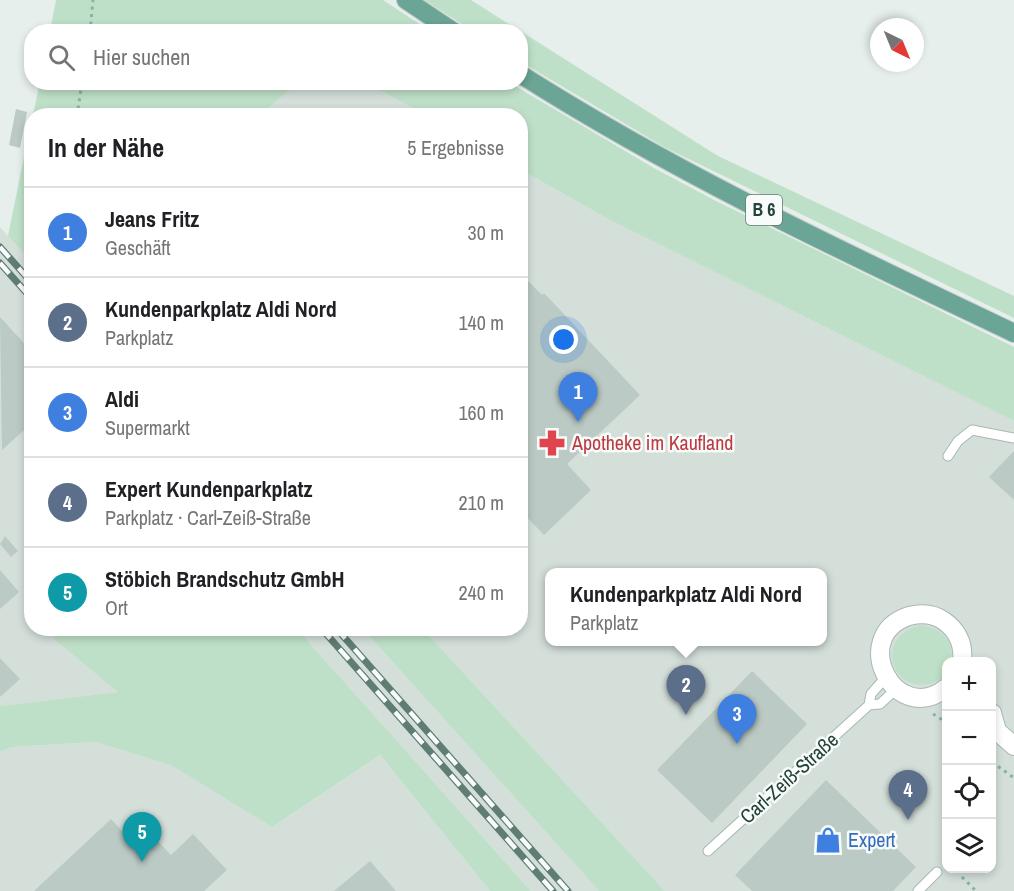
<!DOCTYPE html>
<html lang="de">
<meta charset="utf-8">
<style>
body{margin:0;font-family:"Archivo Narrow",sans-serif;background:#f6f6f6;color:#202124}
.controls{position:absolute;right:18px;bottom:18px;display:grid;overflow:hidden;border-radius:12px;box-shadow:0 3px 9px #0003}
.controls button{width:54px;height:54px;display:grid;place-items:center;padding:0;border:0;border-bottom:2px solid #e0e0e0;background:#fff;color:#202124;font:30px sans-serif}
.compass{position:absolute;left:870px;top:18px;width:54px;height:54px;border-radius:50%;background:#fff;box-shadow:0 3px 9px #0003;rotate:137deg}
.you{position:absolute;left:564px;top:340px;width:21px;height:21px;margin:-15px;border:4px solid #fff;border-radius:50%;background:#1a73e8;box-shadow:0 0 0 9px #1a73e833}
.badge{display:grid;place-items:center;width:39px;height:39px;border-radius:50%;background:#d93025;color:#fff;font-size:20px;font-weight:700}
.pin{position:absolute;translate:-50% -50px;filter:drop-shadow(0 2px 3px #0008)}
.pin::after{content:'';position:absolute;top:32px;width:21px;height:18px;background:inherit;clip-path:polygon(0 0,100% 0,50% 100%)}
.popup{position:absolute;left:545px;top:568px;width:282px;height:78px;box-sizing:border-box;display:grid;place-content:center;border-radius:12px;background:#fff;filter:drop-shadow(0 2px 4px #0005);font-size:20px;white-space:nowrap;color:#757577}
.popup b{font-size:22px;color:#202124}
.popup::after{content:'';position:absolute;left:50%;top:100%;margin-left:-12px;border:12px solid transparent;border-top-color:#fff}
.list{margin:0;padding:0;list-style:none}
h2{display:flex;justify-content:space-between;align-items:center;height:78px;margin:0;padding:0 24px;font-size:26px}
h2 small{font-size:20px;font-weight:400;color:#757577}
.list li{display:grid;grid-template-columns:39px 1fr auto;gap:18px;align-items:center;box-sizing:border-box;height:90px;padding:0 24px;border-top:2px solid #e0e0e0}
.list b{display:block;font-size:22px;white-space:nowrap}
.list p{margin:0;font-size:20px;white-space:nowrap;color:#757577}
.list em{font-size:20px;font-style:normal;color:#757577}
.icon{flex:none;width:33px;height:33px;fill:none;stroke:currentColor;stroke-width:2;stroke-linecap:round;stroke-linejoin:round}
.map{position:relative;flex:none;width:1014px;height:891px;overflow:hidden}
.search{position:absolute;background:#fff;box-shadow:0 3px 9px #0003;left:24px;top:24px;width:504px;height:66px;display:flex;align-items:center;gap:15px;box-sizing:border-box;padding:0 21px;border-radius:24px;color:#757577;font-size:22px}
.panel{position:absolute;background:#fff;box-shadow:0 3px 9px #0003;left:24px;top:108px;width:504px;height:528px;border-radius:24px}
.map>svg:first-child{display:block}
</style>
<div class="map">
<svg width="1014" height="891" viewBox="0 0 1014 891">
<rect width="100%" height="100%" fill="#e6efeb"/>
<!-- built -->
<path fill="#d4dfda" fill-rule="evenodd" d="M 297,82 L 367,83 L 425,115 L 261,116 Z
M 521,170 L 610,220 L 1014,421 L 1014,891 L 665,891 L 423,629 L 520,628 ZM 550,572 L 822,572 L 822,642 L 550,642 ZM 946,662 L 992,662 L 992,868 L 946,868 Z
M 0,227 L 31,261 L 32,628 L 64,629 L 54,638 L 119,692 L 0,706 Z
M 297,629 L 363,629 L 599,891 L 531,891 Z
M 95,742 L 172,765 L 272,827 L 380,755 L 490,891 L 0,891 L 0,752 L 12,747 Z"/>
<!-- green -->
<path fill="#bfe0c8" d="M 56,0 L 383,0 L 430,31 L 50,31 Z
M 424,0 L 471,0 L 718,156 L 1014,296 L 1014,318 L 666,148 L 521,62 L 520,32 L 473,31 Z
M 40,82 L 297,82 L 297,83 L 261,115 L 33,115 Z
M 367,83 L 510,83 L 654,168 L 716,201 L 1014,347 L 1014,421 L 610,220 L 521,170 L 520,116 L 425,115 Z
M 31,122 L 31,261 L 8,236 Z
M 922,625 C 941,629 955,641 951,661 L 946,662 L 944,677 C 898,708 866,637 922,625 Z
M 64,628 L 297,629 L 531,891 L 490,891 L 380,755 L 272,827 L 171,765 L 95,742 L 12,747 L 0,752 L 0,706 L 118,692 L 53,638 Z
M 363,629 L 423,629 L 665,891 L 599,891 Z"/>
<!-- building -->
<path fill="#bbcac4" d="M 16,109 L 27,112 L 20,148 L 9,145 Z
M 520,273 L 542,295 L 544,293 L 640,395 L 567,464 L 591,490 L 544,535 L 520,510 Z
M 0,317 L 32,352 L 32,423 L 2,450 Z
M 1014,451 L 1014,500 L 989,477 Z
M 5,536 L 18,551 L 11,557 L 0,544 Z
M 0,570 L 19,592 L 0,609 Z
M 0,658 L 20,679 L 0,697 Z
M 752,671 L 807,724 L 712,823 L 657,770 Z
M 826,780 L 916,867 L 893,891 L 752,891 L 735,875 Z
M 111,819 L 133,843 L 147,830 L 171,855 L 193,834 L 227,870 L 204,891 L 34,891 Z
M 370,861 L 396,891 L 334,891 Z"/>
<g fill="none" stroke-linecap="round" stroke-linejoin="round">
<!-- lane casing -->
<g stroke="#a8b8b2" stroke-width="11">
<path id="lane" d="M 948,456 L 958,441 L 972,430 L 1014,438
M 869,705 L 880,704 L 896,689
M 708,851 L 869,705 L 871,694 L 886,677
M 918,891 L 937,872"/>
</g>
<!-- street casing -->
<g stroke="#a8b8b2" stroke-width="20">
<path id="street" d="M 946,688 C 895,728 848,636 909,616 C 921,613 934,614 944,621 C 958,631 964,645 962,662
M 992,713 L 997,731
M 992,730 L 997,731 L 1014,746"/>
</g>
<!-- primary casing -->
<g stroke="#c2cac8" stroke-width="20">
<path id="primary" d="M 406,0 L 454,32
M 520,74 C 677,174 846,253 1014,333"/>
</g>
<!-- path -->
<path stroke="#86b3a5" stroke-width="3" stroke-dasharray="3 4.5" stroke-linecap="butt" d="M 90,32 L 93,0
M 77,116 L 82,82
M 933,714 L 946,722
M 992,762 L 1014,778
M 962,877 L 976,891"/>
<!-- lane -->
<use href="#lane" stroke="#fff" stroke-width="9"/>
<!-- street -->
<use href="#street" stroke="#fff" stroke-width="18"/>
<!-- primary -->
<use href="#primary" stroke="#6aa596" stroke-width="18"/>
<!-- rail casing -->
<g stroke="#5f7d75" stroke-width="7">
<path id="rail" d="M 0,247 L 32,283
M 0,263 L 32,299
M 321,628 L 553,891
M 336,628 L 568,891"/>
</g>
<!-- rail -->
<use href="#rail" stroke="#f7fbf9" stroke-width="4.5" stroke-dasharray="14" stroke-linecap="butt"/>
</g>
<!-- icons -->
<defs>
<g id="pharmacy-bare" transform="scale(2.07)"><path d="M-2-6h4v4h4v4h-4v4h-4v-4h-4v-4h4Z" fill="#e0444e" stroke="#f7fbf9" stroke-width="2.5" paint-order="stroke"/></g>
<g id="shop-bare" transform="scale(2.07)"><path d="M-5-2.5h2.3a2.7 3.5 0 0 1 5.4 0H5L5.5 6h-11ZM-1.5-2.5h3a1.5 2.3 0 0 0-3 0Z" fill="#3f7fe0" stroke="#f7fbf9" stroke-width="2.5" paint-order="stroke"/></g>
</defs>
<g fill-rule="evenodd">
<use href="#pharmacy-bare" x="552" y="443"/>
<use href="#shop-bare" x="828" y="840"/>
</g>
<g text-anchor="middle" stroke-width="5" stroke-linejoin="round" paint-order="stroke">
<!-- shield labels -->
<rect fill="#f7fbf9" stroke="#637a73" stroke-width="1.5" x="746" y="195" width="36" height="30" rx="4.5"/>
<g font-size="18" font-weight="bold" fill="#24423a">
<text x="764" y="216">B 6</text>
</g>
<!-- health labels -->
<g font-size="20" fill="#be3a42" stroke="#f7fbf9" text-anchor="start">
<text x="572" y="450">Apotheke im Kaufland</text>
</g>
<!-- street labels -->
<g font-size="20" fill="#24423a" stroke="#f7fbf9">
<text transform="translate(789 778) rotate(-42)" y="7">Carl-Zeiß-Straße</text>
</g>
<!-- shop labels -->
<g font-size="20" fill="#366cbe" stroke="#f7fbf9" text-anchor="start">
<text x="848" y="847">Expert</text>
</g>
</g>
</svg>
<div class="controls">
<button>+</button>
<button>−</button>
<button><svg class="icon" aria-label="locate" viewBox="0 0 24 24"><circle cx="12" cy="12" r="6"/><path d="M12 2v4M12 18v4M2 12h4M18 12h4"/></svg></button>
<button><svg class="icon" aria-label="layers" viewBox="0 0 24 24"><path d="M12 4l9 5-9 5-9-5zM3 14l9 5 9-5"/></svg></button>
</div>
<svg class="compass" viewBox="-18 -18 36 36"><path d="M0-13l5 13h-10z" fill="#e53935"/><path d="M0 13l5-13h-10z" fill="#757577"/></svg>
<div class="you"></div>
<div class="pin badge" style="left:578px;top:422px;background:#3f7fe0">1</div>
<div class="pin badge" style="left:686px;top:715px;background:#5c6f8a">2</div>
<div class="popup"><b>Kundenparkplatz Aldi Nord</b>Parkplatz</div>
<div class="pin badge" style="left:737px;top:744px;background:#3f7fe0">3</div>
<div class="pin badge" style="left:908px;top:820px;background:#5c6f8a">4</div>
<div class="pin badge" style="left:142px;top:862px;background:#0f9aa8">5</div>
<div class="search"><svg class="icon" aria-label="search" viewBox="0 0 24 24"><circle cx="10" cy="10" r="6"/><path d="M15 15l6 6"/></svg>Hier suchen</div>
<section class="panel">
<h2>In der Nähe<small>5 Ergebnisse</small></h2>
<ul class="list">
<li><span class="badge" style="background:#3f7fe0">1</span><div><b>Jeans Fritz</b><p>Geschäft</p></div><em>30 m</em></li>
<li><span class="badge" style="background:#5c6f8a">2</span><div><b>Kundenparkplatz Aldi Nord</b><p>Parkplatz</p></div><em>140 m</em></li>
<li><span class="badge" style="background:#3f7fe0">3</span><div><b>Aldi</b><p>Supermarkt</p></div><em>160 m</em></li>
<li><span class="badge" style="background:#5c6f8a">4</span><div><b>Expert Kundenparkplatz</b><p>Parkplatz · Carl-Zeiß-Straße</p></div><em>210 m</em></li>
<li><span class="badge" style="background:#0f9aa8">5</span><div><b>Stöbich Brandschutz GmbH</b><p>Ort</p></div><em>240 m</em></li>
</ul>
</section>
</div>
